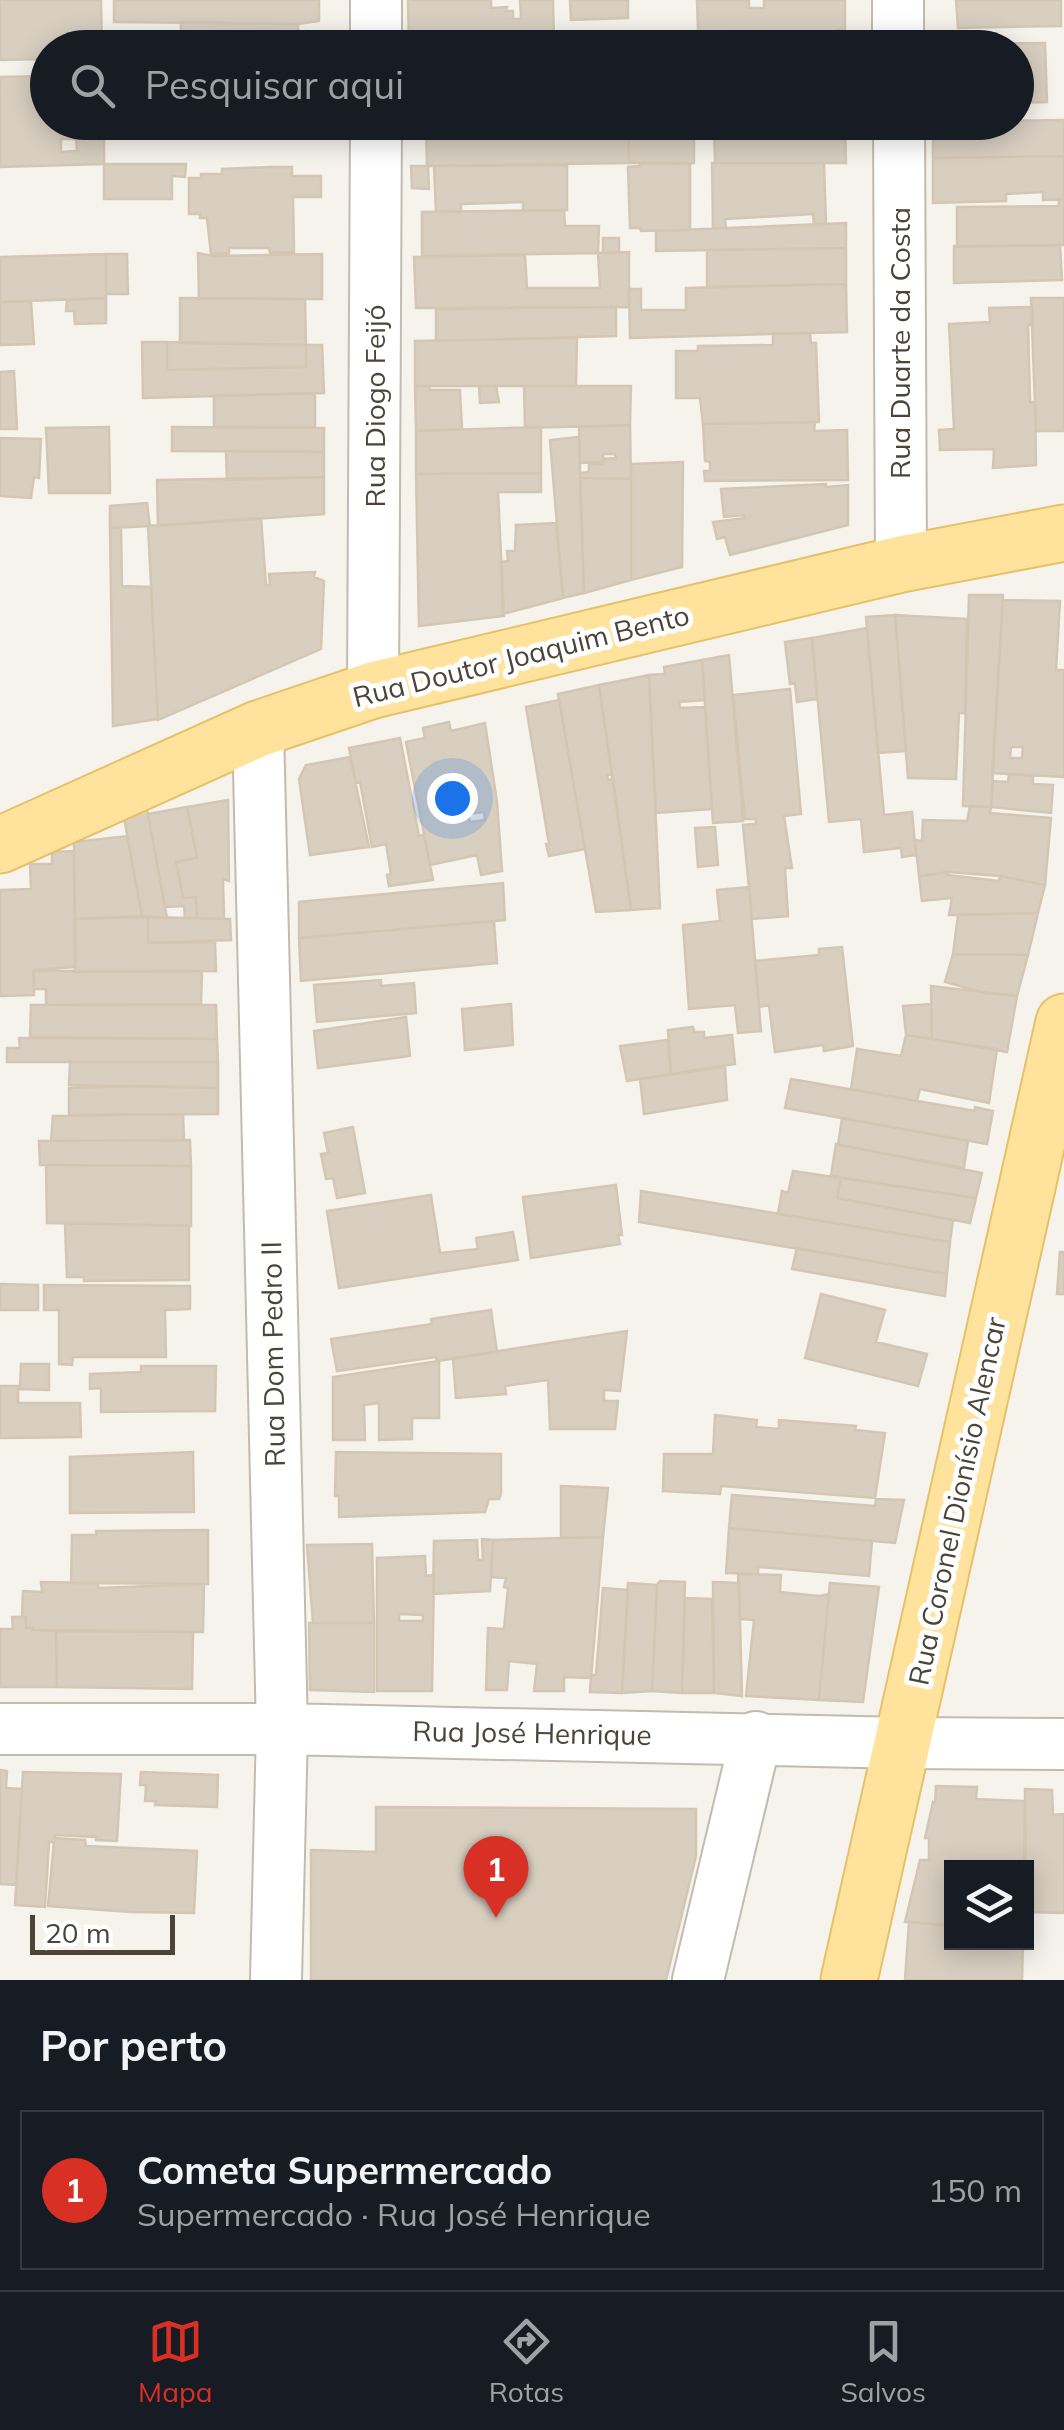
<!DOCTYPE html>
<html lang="pt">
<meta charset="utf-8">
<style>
body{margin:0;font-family:Mulish,sans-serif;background:#20242c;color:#f1f3f6}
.controls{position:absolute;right:30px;bottom:30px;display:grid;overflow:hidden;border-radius:0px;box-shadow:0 5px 25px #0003}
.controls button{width:90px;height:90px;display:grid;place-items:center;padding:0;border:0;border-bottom:2px solid #363941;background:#171b24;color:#f1f3f6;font:50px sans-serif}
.scale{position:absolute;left:30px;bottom:25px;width:145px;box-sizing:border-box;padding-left:10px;border:5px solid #4b4439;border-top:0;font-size:28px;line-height:35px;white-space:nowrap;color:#4b4439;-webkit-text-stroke:8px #fff;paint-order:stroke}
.you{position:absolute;left:452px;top:798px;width:35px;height:35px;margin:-25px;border:8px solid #fff;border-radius:50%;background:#1a73e8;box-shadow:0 0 0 15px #1a73e833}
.badge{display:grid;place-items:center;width:65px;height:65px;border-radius:50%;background:#d93025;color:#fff;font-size:32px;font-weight:700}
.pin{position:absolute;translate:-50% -82px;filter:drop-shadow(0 2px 5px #0008)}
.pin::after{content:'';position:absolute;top:52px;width:35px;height:30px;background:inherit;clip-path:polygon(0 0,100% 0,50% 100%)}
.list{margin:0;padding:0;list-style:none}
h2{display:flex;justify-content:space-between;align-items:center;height:130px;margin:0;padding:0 40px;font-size:42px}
h2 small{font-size:32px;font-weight:400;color:#9ea1a6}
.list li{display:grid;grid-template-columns:65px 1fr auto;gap:30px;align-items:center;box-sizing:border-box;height:160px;margin:0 20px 20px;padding:0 20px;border:2px solid #363941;border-radius:0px}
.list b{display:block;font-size:38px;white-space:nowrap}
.list p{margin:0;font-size:32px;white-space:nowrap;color:#9ea1a6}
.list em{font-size:32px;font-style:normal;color:#9ea1a6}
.icon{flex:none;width:55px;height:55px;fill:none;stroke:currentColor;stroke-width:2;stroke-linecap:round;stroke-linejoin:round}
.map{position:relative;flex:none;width:1064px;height:1980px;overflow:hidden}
.search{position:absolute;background:#171b24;box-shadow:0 5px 25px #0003;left:30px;right:30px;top:30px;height:110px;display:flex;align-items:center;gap:25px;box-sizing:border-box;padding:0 35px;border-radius:55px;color:#9ea1a6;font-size:38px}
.sheet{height:310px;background:#171b24}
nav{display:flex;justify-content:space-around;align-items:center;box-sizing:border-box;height:140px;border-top:2px solid #363941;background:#171b24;font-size:28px;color:#9ea1a6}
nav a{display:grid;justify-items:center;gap:5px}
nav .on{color:#d93025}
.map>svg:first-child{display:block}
</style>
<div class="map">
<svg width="1064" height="1980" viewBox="0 0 1064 1980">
<rect width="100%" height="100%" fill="#f6f3ec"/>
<!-- building -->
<path fill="#d8cfc1" stroke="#d3c7b4" stroke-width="2.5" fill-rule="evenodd" d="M 0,0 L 101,0 L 102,48 L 48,48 L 48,59 L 0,60 Z
M 114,0 L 319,0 L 319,21 L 298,24 L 114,22 Z
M 408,0 L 491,0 L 491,8 L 507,7 L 506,11 L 513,11 L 513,19 L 521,19 L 520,0 L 553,0 L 554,41 L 409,48 Z
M 570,0 L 628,0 L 628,18 L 571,20 Z
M 697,0 L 749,0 L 749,8 L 764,8 L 764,0 L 845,0 L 845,30 L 836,30 L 836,48 L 722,48 L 721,31 L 698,31 Z
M 956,0 L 1061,0 L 1061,26 L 958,28 Z
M 181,22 L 298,24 L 298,48 L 181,48 Z
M 628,38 L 628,48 L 440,48 L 521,42 Z
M 1045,43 L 1047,102 L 1016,103 L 1016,48 L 956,48 L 956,44 Z
M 48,76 L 48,122 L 104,122 L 104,164 L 0,167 L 0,77 ZM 61,139 L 76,139 L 77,151 L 61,152 Z
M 1064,120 L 1064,156 L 933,158 L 933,122 Z
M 452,122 L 452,127 L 504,126 L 504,132 L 524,132 L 524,122 L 628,122 L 629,163 L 427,166 L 426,123 Z
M 628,122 L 694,122 L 694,163 L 629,163 Z
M 796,122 L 845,122 L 846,163 L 715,163 L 714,125 Z
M 1064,156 L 1064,199 L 1043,200 L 1043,192 L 1006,194 L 1006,201 L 933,203 L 933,158 Z
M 640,163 L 690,164 L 690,230 L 641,231 L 640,228 L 630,228 L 628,167 L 640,166 Z
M 712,163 L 824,163 L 826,224 L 814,225 L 813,214 L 725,219 L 726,228 L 713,228 Z
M 104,164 L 186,164 L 185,177 L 172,176 L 172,199 L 104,199 Z
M 567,165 L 567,210 L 523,211 L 523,202 L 461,204 L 461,212 L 436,212 L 434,166 Z
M 411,166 L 428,166 L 429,189 L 412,188 Z
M 269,167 L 292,167 L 292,176 L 321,176 L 321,197 L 293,197 L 294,252 L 270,253 L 269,248 L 229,248 L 229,253 L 211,254 L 207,218 L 200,218 L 200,214 L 189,214 L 189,178 L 201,178 L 201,174 L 222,174 L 222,169 Z
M 1059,199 L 1064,199 L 1064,245 L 957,247 L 957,207 L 1059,206 Z
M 564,210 L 565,226 L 599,226 L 598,253 L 422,256 L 422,212 Z
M 846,223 L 846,248 L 656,251 L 656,231 Z
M 603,238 L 619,238 L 619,253 L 603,253 Z
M 1060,245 L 1062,280 L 954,283 L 954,246 Z
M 846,248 L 846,284 L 707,287 L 707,250 Z
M 629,252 L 629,307 L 416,308 L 414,257 L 525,255 L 527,288 L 600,288 L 598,253 Z
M 198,253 L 213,256 L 322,254 L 322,299 L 199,299 Z
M 106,254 L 106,298 L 0,302 L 0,257 Z
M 106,254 L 127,254 L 128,294 L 106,294 Z
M 846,284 L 847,332 L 630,338 L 629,289 L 641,289 L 641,310 L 686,310 L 686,288 Z
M 106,298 L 106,323 L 75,324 L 74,311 L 66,311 L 67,300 Z
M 180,298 L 305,299 L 306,345 L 180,343 Z
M 1031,298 L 1064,298 L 1064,431 L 1036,431 Z
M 31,301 L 34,344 L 0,345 L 0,302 Z
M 616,307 L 616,336 L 436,341 L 436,309 Z
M 1032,307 L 1033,325 L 1028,325 L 1030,402 L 1035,402 L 1036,465 L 993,468 L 994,449 L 940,450 L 939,430 L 954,429 L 949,324 L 990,322 L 989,308 Z
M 773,333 L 810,333 L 811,343 L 816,343 L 819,422 L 703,424 L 700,398 L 676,398 L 676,351 L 698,351 L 698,346 L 773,345 Z
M 577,338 L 576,386 L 415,386 L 415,341 Z
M 142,342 L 167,342 L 167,370 L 306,367 L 306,345 L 322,345 L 324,393 L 143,398 Z
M 167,342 L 306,345 L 306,367 L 167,370 Z
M 14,371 L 17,429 L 0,429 L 0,372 Z
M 415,386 L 429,386 L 430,390 L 460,390 L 462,429 L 416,431 Z
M 479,386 L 496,386 L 499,402 L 480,403 Z
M 524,386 L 631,386 L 630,425 L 525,428 Z
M 315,393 L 315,427 L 214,427 L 214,396 Z
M 815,422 L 814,431 L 847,430 L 848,480 L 705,481 L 704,471 L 710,471 L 710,462 L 705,461 L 703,424 Z
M 630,425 L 631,479 L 580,478 L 580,473 L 589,472 L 589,464 L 603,464 L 603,459 L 616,458 L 615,454 L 603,454 L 603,462 L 580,463 L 579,427 Z
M 109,427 L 110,493 L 49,493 L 46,428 Z
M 172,427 L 324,428 L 324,452 L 172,451 Z
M 541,427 L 541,473 L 416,474 L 416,431 Z
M 579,437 L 584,593 L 563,598 L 550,440 Z
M 0,438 L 41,439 L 39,478 L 34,477 L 31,498 L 0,496 Z
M 226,451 L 324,452 L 324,477 L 227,480 Z
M 683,462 L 682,567 L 631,580 L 631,464 Z
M 541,473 L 541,492 L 498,492 L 504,616 L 419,626 L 416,474 Z
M 324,477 L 324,514 L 158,526 L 157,480 Z
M 580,478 L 631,479 L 631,580 L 584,593 Z
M 826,484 L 826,487 L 848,485 L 848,525 L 730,555 L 725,537 L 717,539 L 713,522 L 745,518 L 744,515 L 724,517 L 721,489 Z
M 147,503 L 150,526 L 110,528 L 110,506 Z
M 261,518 L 266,585 L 270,585 L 269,574 L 315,572 L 314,577 L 324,581 L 321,649 L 158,720 L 148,526 Z
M 556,523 L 563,598 L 503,614 L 501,562 L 508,561 L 507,551 L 515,551 L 516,525 Z
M 110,528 L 121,528 L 122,586 L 151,587 L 158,719 L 113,726 Z
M 969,595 L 1003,595 L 991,807 L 963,806 Z
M 1003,600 L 1060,601 L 1056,670 L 1064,670 L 1064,777 L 992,773 ZM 1011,747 L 1023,747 L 1022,758 L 1010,758 Z
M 895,615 L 906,751 L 878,753 L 866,617 Z
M 895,615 L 967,619 L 965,713 L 959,713 L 956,779 L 908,778 Z
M 867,628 L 884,815 L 912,812 L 916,855 L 902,857 L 901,848 L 864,852 L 861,819 L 829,822 L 812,638 Z
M 812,638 L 817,699 L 797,702 L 795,683 L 790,684 L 785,642 Z
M 729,655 L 743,821 L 713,823 L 702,660 Z
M 702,660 L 705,700 L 679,702 L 680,708 L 705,707 L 712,809 L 656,813 L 649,675 L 665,674 L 664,667 Z
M 649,675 L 660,908 L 631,910 L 599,685 Z
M 599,685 L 612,774 L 607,775 L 608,780 L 613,779 L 631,910 L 596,912 L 558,694 Z
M 790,689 L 801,814 L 784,816 L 792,868 L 785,868 L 788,916 L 752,919 L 743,825 L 756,824 L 756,819 L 745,819 L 733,695 Z
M 559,700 L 585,849 L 549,856 L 546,844 L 549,844 L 526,707 Z
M 449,722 L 451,731 L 485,723 L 497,802 L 502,871 L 481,875 L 477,855 L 430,865 L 406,742 L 425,738 L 423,728 ZM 484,812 L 485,820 L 470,822 L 468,814 Z
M 400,738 L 419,836 L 424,835 L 433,880 L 389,886 L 387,875 L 391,874 L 386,844 L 372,847 L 360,782 L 356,783 L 349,748 Z
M 350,757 L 369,847 L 310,855 L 299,779 L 306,765 Z
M 1009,774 L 1033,776 L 1033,784 L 1053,785 L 1051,813 L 991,807 L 993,781 L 1008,782 Z
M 228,800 L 229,881 L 223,879 L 224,919 L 197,918 L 196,897 L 183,898 L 176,862 L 197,858 L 187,807 Z
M 970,806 L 991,807 L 990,813 L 1051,818 L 1045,885 L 1000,876 L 948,872 L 919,876 L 915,840 L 922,841 L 923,820 L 967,821 Z
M 187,807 L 197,858 L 176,862 L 183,898 L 196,897 L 197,918 L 185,918 L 184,906 L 165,907 L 148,814 Z
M 147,809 L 167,918 L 142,916 L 124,817 Z
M 715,827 L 718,865 L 698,867 L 695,828 Z
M 127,836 L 142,916 L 75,919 L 74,842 Z
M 74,851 L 75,967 L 34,970 L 34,995 L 0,996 L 0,890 L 31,889 L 30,864 L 52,864 L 52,852 Z
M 948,872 L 947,875 L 999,881 L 1000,876 L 1045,885 L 1038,913 L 949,915 L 952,898 L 922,901 L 919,876 Z
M 503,883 L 505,920 L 299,938 L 299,902 Z
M 749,887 L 761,1031 L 738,1033 L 735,1005 L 689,1009 L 683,925 L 720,921 L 717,890 Z
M 1038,913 L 1028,955 L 953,954 L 958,915 Z
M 148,917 L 148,943 L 215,942 L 216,971 L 75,972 L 75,919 Z
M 148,917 L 230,919 L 231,940 L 148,943 Z
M 494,921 L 497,963 L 301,981 L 299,938 Z
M 842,947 L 853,1046 L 824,1051 L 823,1045 L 775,1052 L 769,1005 L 759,1007 L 755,961 L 819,955 L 819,949 Z
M 953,954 L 1028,955 L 1017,996 L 985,993 L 945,982 Z
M 33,971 L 202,971 L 201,1004 L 46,1005 L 46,989 L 34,989 Z
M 381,980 L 381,986 L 414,983 L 416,1013 L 317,1022 L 314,985 Z
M 931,986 L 1017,996 L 1007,1052 L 932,1039 Z
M 511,1004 L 513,1045 L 465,1050 L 462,1009 Z
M 931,1004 L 932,1039 L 906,1035 L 903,1006 Z
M 31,1005 L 216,1005 L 217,1039 L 30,1037 Z
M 406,1017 L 410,1056 L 318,1068 L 314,1031 Z
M 693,1027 L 694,1032 L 704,1032 L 704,1038 L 732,1035 L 735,1064 L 671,1074 L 668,1030 Z
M 906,1035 L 997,1049 L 989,1103 L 920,1089 L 917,1101 L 851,1089 L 857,1049 L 901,1056 Z
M 19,1038 L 217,1039 L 218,1062 L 7,1062 L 7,1048 L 20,1048 Z
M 668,1040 L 671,1074 L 627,1081 L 620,1046 Z
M 70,1062 L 218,1062 L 218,1088 L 69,1085 Z
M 725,1067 L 727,1100 L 644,1114 L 640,1079 Z
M 791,1079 L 975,1111 L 975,1107 L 993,1111 L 987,1144 L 785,1108 Z
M 136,1086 L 218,1088 L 218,1114 L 69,1115 L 69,1088 Z
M 183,1114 L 184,1140 L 51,1141 L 53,1116 Z
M 842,1118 L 968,1141 L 964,1168 L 838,1145 Z
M 353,1127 L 365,1193 L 337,1198 L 333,1178 L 326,1179 L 321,1154 L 328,1153 L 324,1133 Z
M 190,1140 L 191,1166 L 40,1165 L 39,1141 Z
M 836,1144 L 982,1173 L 976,1198 L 831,1176 Z
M 46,1165 L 191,1166 L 191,1226 L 47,1223 Z
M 793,1171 L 841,1178 L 837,1198 L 953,1220 L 950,1242 L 778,1214 L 782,1191 L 788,1193 Z
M 841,1178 L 976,1198 L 970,1223 L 837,1198 Z
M 616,1185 L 622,1235 L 618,1235 L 620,1244 L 531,1258 L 523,1197 Z
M 641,1191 L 950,1242 L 947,1274 L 639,1222 Z
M 431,1195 L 440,1253 L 478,1249 L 476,1238 L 513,1232 L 518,1260 L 339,1288 L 327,1211 Z
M 65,1223 L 189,1226 L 189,1280 L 84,1281 L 84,1277 L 67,1277 Z
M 797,1248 L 947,1274 L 945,1296 L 792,1269 Z
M 1060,1252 L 1064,1252 L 1064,1294 L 1057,1294 Z
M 0,1284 L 38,1285 L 38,1310 L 0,1310 Z
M 44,1285 L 190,1286 L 190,1309 L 165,1310 L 166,1357 L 73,1357 L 72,1365 L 59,1364 L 59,1310 L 44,1310 Z
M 821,1294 L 885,1310 L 876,1342 L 927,1354 L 918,1386 L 805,1358 Z
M 491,1310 L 497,1352 L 437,1361 L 436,1357 L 337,1371 L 331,1339 L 432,1324 L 431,1319 Z
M 627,1331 L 620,1391 L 604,1390 L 604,1401 L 618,1401 L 615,1429 L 550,1429 L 548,1380 L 505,1386 L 506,1394 L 456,1398 L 453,1358 Z
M 439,1361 L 439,1418 L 412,1418 L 412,1439 L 379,1440 L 379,1403 L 364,1405 L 365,1440 L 333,1440 L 333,1377 Z
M 21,1364 L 49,1364 L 49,1390 L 20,1389 Z
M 141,1366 L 216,1366 L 215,1411 L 101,1412 L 101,1388 L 90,1389 L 90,1374 L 141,1372 Z
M 0,1386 L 18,1386 L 18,1403 L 80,1403 L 81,1437 L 0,1438 Z
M 715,1415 L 757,1420 L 756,1427 L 779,1429 L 779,1420 L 856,1426 L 855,1430 L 885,1433 L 875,1498 L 721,1486 L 720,1494 L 663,1491 L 664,1454 L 713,1454 Z
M 193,1452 L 194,1512 L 70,1513 L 70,1457 Z
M 336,1452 L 501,1454 L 501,1494 L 499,1499 L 489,1499 L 485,1512 L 339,1517 L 339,1496 L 335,1496 Z
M 561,1486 L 608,1488 L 603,1537 L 561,1538 Z
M 732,1495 L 875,1506 L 876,1499 L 904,1500 L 895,1543 L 729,1528 Z
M 729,1528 L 872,1541 L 869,1576 L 758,1567 L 758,1574 L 726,1573 Z
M 208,1530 L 208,1584 L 71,1583 L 72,1535 L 96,1535 L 96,1531 Z
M 603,1537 L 591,1678 L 564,1677 L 564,1691 L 534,1691 L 537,1664 L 509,1661 L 507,1690 L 486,1690 L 488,1628 L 504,1629 L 508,1588 L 504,1587 L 506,1578 L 491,1577 L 493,1540 Z
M 482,1539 L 493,1540 L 490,1591 L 433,1594 L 434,1541 L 477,1540 L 478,1560 L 483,1560 Z
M 372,1544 L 374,1623 L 313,1623 L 307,1545 Z
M 425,1556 L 426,1576 L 434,1575 L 432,1691 L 377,1691 L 377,1558 ZM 399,1614 L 423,1615 L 423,1621 L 399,1621 Z
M 738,1574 L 781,1575 L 780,1592 L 819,1596 L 829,1594 L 819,1700 L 746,1696 L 754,1620 L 740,1619 Z
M 660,1581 L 685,1582 L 682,1693 L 652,1691 L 657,1585 Z
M 41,1582 L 98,1583 L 98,1588 L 204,1584 L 203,1632 L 32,1630 L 33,1628 L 26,1628 L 26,1617 L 22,1617 L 23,1591 L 42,1592 Z
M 713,1582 L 739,1583 L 742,1696 L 714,1693 Z
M 628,1583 L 657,1585 L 652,1691 L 622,1693 Z
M 830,1583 L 879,1587 L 863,1702 L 819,1700 Z
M 603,1588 L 628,1590 L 622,1693 L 590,1692 L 591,1675 L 596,1675 Z
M 685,1598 L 712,1599 L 714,1693 L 682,1693 Z
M 12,1617 L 26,1617 L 26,1628 L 33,1628 L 32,1630 L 56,1631 L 57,1687 L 0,1687 L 0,1629 L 13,1629 Z
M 309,1623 L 374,1623 L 374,1692 L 310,1690 Z
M 56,1631 L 193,1632 L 192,1689 L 57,1687 Z
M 0,1770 L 7,1771 L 6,1788 L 22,1789 L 16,1885 L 0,1884 Z
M 23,1772 L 121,1774 L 117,1841 L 96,1840 L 96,1837 L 55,1835 L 54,1838 L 85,1840 L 86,1846 L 197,1851 L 194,1913 L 131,1912 L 48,1906 L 54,1842 L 49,1842 L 45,1907 L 15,1905 Z
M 141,1772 L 218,1775 L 217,1807 L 155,1805 L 156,1801 L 145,1801 L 146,1785 L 140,1785 Z
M 936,1786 L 977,1787 L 976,1799 L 1025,1801 L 1024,1868 L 952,1868 L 952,1926 L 905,1922 L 920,1860 L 929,1860 L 929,1838 L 925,1838 L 933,1802 L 935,1803 Z
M 1025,1789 L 1052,1790 L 1053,1815 L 1064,1814 L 1064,1913 L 1026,1912 Z
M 376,1807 L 696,1809 L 696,1856 L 666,1980 L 311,1980 L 311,1850 L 376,1852 Z
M 909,1922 L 952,1926 L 952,1942 L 1023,1942 L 1022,1980 L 905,1980 Z"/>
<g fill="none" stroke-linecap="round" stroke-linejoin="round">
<!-- minor casing -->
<g stroke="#c2bbae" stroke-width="54">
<path id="minor" d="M 898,0 L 898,48
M 376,48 L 376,0
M 899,122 L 901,564
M 373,690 L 376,122
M 258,729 L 282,1729 L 276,1980
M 0,1729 L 282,1729 L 904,1743 L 1064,1744
M 698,1980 L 756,1737"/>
</g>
<!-- major casing -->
<g stroke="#e6c16a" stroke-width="59">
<path id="major" d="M 0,845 L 258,729 L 373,690 L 901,564 L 1064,533
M 849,1980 L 1064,1022"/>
</g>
<!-- minor -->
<use href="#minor" stroke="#fff" stroke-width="50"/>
<!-- major -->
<use href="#major" stroke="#ffe39c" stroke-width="55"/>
</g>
<g text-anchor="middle" stroke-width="10" stroke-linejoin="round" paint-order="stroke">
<!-- street labels -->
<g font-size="28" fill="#4b4439" stroke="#fff">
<text transform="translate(900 343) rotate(-90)" y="10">Rua Duarte da Costa</text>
<text transform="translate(375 406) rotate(-90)" y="10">Rua Diogo Feijó</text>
<text transform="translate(521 656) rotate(-14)" y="10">Rua Doutor Joaquim Bento</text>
<text transform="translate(273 1354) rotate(-91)" y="10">Rua Dom Pedro II</text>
<text transform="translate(957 1501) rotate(-78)" y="10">Rua Coronel Dionísio Alencar</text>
<text transform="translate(532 1733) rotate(1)" y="10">Rua José Henrique</text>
</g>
</g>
</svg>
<div class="controls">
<button><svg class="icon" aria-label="layers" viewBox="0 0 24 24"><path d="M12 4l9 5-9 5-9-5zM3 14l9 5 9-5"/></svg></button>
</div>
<div class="scale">20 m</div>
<div class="you"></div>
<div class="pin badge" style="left:496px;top:1918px">1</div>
<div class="search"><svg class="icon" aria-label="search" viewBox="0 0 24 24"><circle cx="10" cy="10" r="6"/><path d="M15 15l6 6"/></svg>Pesquisar aqui</div>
</div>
<section class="sheet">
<h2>Por perto<small></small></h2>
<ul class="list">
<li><span class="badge">1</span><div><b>Cometa Supermercado</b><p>Supermercado · Rua José Henrique</p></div><em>150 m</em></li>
</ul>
</section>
<nav>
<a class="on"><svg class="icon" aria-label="map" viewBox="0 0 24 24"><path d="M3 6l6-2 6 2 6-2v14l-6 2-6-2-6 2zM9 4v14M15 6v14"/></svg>Mapa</a>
<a><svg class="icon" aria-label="directions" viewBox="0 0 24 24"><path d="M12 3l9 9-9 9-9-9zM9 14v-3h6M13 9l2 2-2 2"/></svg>Rotas</a>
<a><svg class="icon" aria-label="saved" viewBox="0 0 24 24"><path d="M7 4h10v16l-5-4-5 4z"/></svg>Salvos</a>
</nav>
